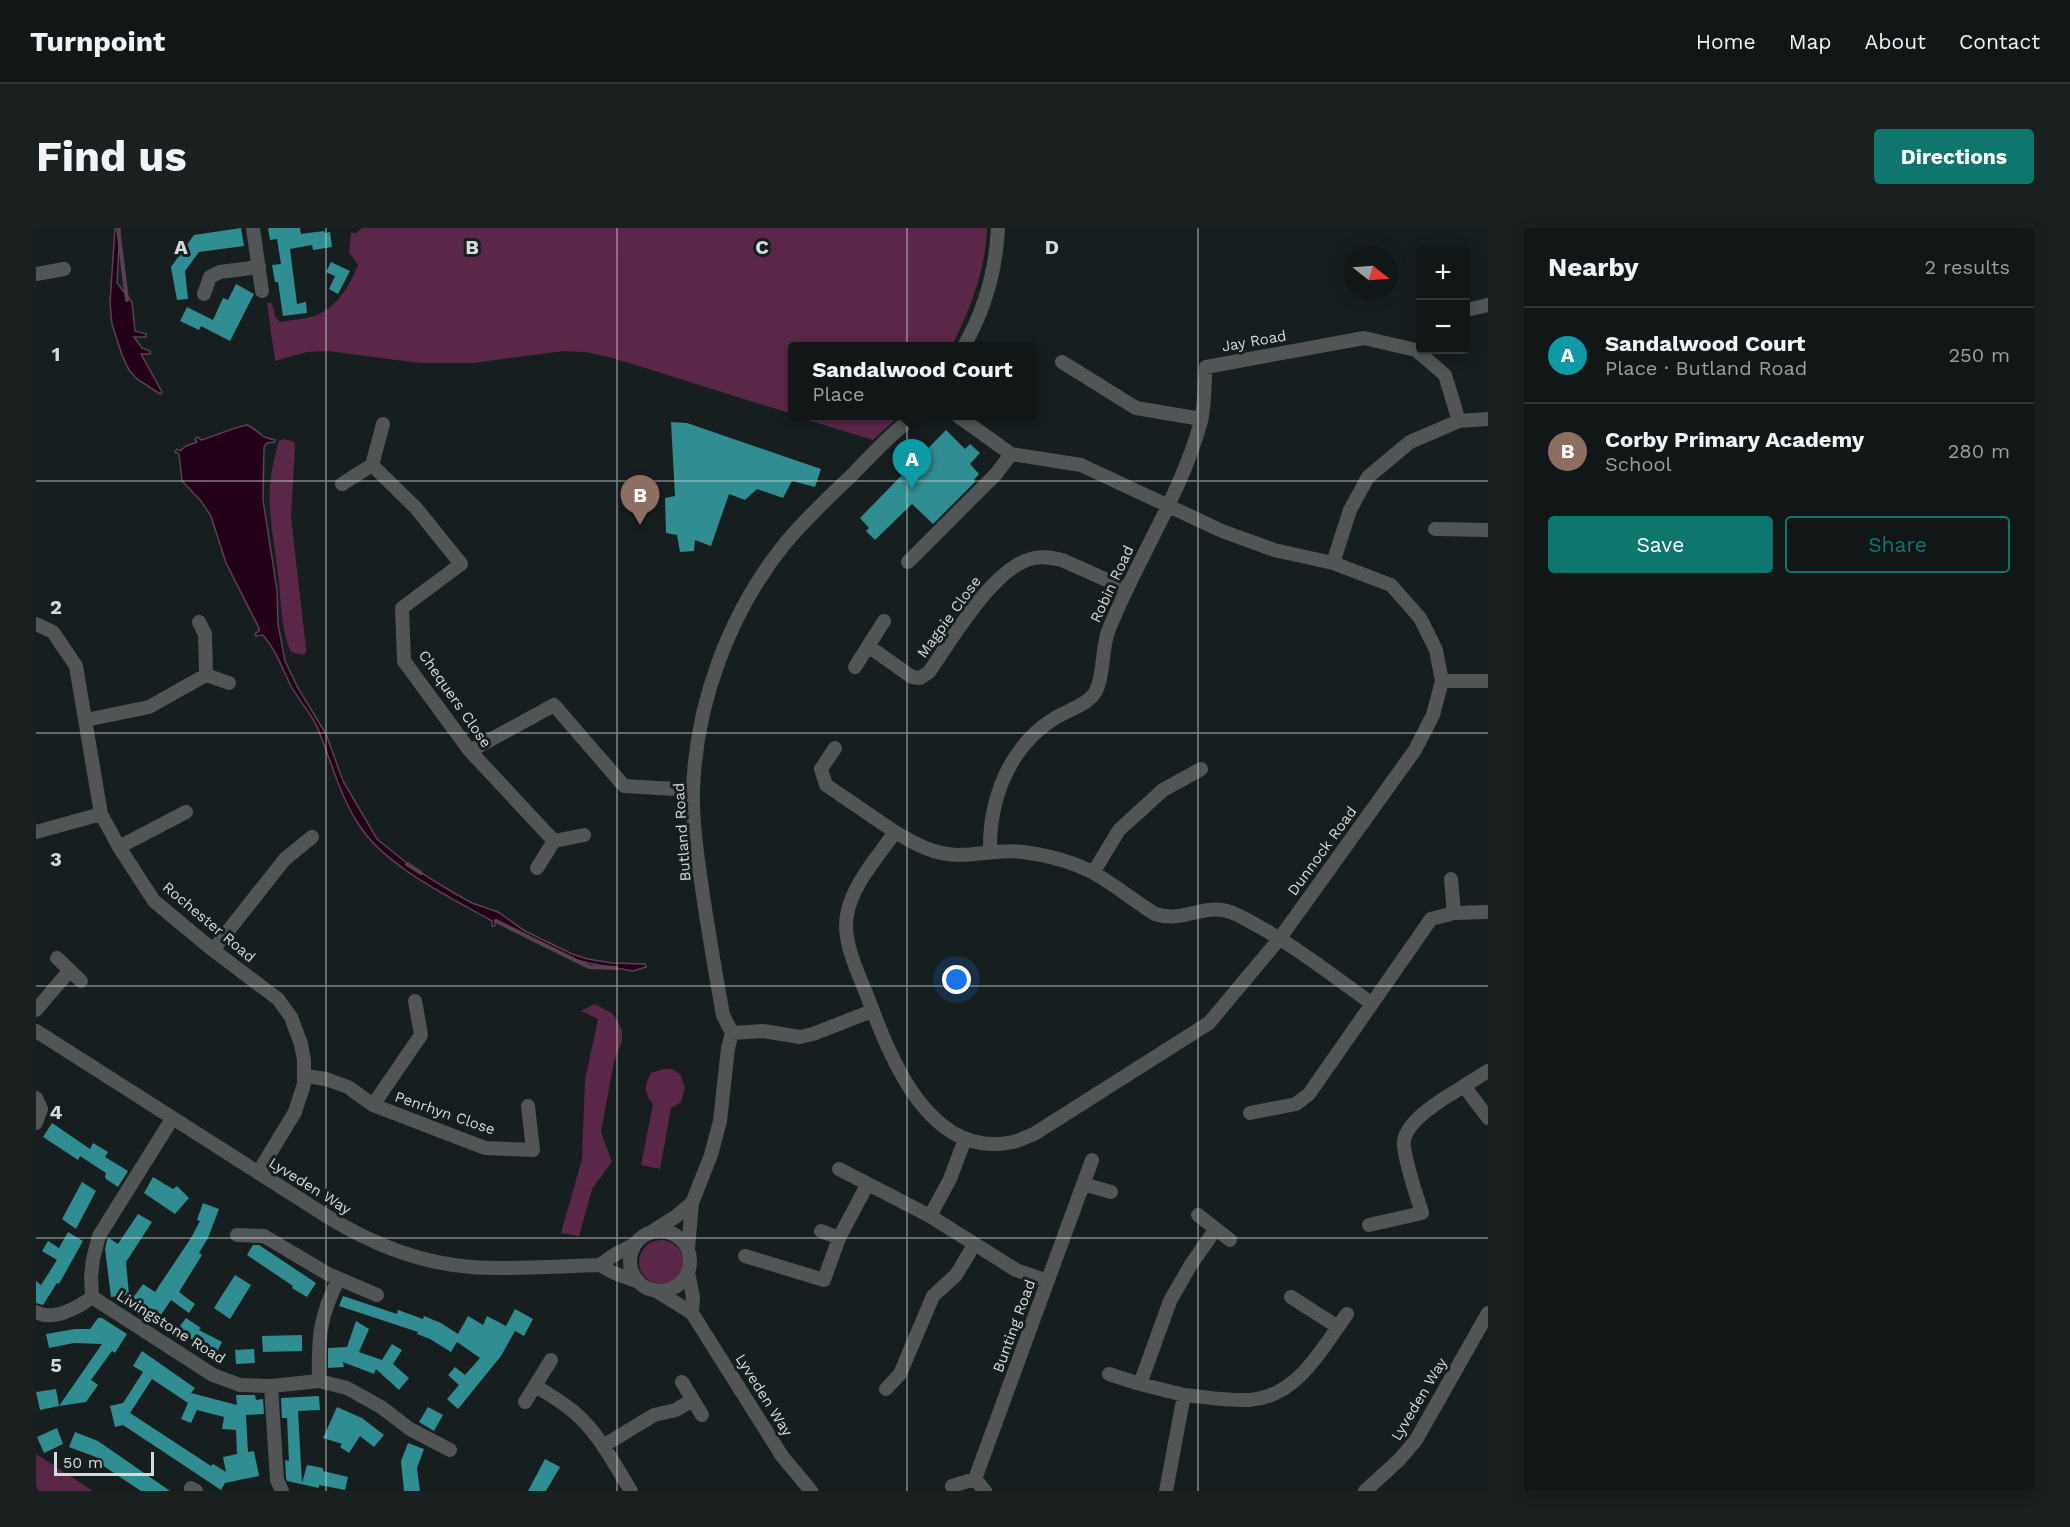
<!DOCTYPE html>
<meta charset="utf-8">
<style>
body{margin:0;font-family:"Work Sans",sans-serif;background:#1a1f20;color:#f1f3f6}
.controls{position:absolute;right:18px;top:18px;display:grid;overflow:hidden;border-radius:6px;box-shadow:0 3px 15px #0003}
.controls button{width:54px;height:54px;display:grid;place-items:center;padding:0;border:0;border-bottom:2px solid #303536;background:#111617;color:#f1f3f6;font:30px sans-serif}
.compass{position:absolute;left:1308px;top:18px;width:54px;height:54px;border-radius:50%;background:#111617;box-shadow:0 3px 15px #0003;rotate:107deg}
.scale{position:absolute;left:18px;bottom:15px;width:100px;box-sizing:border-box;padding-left:6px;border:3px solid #d5dada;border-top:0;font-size:16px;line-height:21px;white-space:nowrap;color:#d5dada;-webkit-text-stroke:4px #171e1f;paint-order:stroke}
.you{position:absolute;left:921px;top:752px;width:21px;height:21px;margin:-15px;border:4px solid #fff;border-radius:50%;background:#1a73e8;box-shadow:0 0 0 9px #1a73e833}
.badge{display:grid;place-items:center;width:39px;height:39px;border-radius:50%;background:#0f766e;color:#fff;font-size:20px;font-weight:700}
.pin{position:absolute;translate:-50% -50px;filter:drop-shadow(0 2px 3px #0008)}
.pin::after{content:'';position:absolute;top:32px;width:21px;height:18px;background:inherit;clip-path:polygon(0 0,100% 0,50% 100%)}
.popup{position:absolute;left:752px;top:114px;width:249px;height:78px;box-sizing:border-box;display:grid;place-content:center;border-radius:6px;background:#111617;filter:drop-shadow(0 2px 4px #0005);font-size:20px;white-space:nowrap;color:#9c9fa1}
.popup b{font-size:22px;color:#f1f3f6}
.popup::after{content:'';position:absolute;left:50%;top:100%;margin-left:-12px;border:12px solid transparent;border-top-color:#111617}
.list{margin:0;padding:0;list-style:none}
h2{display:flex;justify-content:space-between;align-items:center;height:78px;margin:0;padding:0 24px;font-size:26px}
h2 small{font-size:20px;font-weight:400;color:#9c9fa1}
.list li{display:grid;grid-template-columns:39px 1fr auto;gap:18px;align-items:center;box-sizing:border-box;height:96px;padding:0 24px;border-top:2px solid #303536}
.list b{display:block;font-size:22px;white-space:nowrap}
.list p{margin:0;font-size:20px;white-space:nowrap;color:#9c9fa1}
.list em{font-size:20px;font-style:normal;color:#9c9fa1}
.actions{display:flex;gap:12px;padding:18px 24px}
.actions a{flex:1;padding:14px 0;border:2px solid #0f766e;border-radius:6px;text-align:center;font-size:21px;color:#0f766e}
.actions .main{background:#0f766e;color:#fff}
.map{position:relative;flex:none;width:1452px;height:1263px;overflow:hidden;border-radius:6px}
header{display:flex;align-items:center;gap:36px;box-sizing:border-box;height:84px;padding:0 30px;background:#111617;border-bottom:2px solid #303536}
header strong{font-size:28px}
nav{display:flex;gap:33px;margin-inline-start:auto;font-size:21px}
.intro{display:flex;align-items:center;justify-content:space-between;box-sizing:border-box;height:144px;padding:0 36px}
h1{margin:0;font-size:42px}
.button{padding:15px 27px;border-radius:6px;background:#0f766e;color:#fff;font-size:21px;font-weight:700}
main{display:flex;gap:36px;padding:0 36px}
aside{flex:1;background:#111617;border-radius:6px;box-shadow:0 3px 15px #0003}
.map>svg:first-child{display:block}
</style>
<header>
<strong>Turnpoint</strong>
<nav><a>Home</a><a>Map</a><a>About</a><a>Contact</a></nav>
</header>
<div class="intro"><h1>Find us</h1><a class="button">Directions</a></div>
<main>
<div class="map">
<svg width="1452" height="1263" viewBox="0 0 1452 1263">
<rect width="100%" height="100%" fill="#171e1f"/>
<!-- green -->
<path fill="#5a2748" d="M 326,0 L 951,0 C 950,42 934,81 916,118 L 756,118 L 756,186 L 577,130 L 549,124 L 527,123 L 437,135 L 384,135 L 292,123 L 271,124 L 239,133 L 231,75 L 236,75 L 239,88 L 244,94 C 256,92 274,91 285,85 C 303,76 315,54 322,37 L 313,24 L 315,5 L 320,5 Z
M 759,188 L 863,188 L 837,212 Z
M 248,211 L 258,214 L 259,217 L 255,290 L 270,420 L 270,424 L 267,427 L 255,424 C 245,404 245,369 242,346 C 239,318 232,287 234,258 C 235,243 239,227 243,213 Z
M 559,776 L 577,786 L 586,802 L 586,813 L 578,834 L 565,904 L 576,934 L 556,961 L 543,1008 L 525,1005 L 546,931 L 549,852 L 562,791 L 545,783 Z
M 628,841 L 636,841 L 644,846 L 649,860 L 645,874 L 635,880 L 624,941 L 605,937 L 617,876 C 608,865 608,858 615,845 Z
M603 1034a22 22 0 1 1 44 0a22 22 0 1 1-44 0Z
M 0,1226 L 57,1263 L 0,1263 Z"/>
<!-- water -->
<path fill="#240018" stroke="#594152" stroke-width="1.5" d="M 79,0 L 84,0 L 81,55 L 96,74 L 99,103 L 110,106 L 110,109 L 98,109 L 106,120 L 114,123 L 114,126 L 105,126 L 126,164 L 124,166 L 101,151 L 93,142 L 86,127 L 76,96 L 74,75 Z
M 211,197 C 225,203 221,209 239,212 L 239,214 L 231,215 L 228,219 L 227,272 L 241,362 L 242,396 L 249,433 L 262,460 L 290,506 L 307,553 L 341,611 L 377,640 L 418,665 L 436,675 L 462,684 L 489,703 L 536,726 L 552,731 L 576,735 L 609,736 L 610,739 L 597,743 L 552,735 L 537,731 L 466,695 L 459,694 L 459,698 L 456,698 L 456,693 C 414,669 350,639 323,597 C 304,568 295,533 282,501 C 276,486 263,473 255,458 C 246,440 240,422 227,407 L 220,408 L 219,406 L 223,403 L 223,400 L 190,335 L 175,288 L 165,273 L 146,253 L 143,226 L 139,224 L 141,221 L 144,223 L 150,218 L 161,214 L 159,211 L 162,209 L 165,212 C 181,208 194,200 211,197 Z"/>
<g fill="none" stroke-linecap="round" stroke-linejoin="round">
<!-- stream -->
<path stroke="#594152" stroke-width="4" d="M 82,0 L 91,72
M 371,636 L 385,645
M 460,693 L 553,739 L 580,740"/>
</g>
<!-- building -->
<path fill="#308d91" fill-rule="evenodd" d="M 205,0 L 208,18 L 163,24 L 149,43 L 152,71 L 141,72 L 135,39 L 158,7 Z
M 232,0 L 264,0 L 265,6 L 288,3 L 289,5 L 294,4 L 296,19 L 277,22 L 276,17 L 254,21 L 261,76 L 270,74 L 271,85 L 247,88 L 242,54 L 239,54 L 236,37 L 245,36 L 241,11 L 234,12 Z
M 295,34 L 314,43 L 302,66 L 293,61 L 299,48 L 290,44 Z
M 200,56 L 218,66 L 194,113 L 165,98 L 163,102 L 144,93 L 151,79 L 177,92 L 187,70 L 192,72 Z
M 635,194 L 651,195 L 785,241 L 779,259 L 756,253 L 747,270 L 721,261 L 709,272 L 693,266 L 675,318 L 659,312 L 658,323 L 644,324 L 641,307 L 630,305 L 629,270 L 639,268 Z
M 910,202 L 929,221 L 934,216 L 944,225 L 934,236 L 943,246 L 938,252 L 939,254 L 897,296 L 876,276 L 839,312 L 830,303 L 833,300 L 824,290 Z
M 16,895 L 54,921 L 57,915 L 72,924 L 69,929 L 92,943 L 82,959 L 70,951 L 69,949 L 70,945 L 44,928 L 42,932 L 7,909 Z
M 117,949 L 137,961 L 141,958 L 153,970 L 139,986 L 108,965 Z
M 46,954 L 60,963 L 40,1001 L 26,991 Z
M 167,975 L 183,981 L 172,1010 L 163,1025 L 166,1027 L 143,1064 L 159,1076 L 153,1085 L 135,1072 L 123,1090 L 96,1071 L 107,1056 L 119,1064 L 155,1010 L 164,993 L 161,992 Z
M 102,986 L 116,994 L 90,1034 L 93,1067 L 75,1069 L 69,1021 L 71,1012 L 73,1010 L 82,1016 Z
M 32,1004 L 47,1013 L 23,1056 L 21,1055 L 7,1077 L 0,1075 L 0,1053 L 5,1057 L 21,1032 L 6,1023 L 12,1013 L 23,1020 Z
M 217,1017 L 223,1017 L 280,1055 L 271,1069 L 256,1060 L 257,1058 L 211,1027 Z
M 199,1047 L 215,1057 L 194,1091 L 178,1080 Z
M 307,1068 L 361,1086 L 362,1082 L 387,1091 L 388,1088 L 405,1095 L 422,1106 L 432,1088 L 447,1097 L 451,1088 L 470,1098 L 479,1081 L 497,1091 L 488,1108 L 479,1103 L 465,1128 L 422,1181 L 411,1171 L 423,1157 L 412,1147 L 419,1139 L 429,1147 L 444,1130 L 421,1114 L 415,1124 L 394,1111 L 381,1106 L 382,1104 L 303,1078 Z
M 62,1090 L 66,1090 L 91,1106 L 79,1125 L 76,1123 L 55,1152 L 62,1157 L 50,1174 L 23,1178 L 66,1116 L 38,1115 L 13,1120 L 10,1106 L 39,1101 L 54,1101 Z
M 150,1090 L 165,1100 L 163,1102 L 186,1114 L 180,1126 L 141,1102 Z
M 320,1093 L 333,1101 L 323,1124 L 346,1132 L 356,1116 L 366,1122 L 357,1136 L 373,1150 L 363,1162 L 340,1141 L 338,1146 L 307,1134 L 308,1139 L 292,1140 L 292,1120 L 311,1119 Z
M 266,1107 L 266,1123 L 227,1124 L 226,1108 Z
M 218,1121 L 219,1135 L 200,1136 L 199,1122 Z
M 106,1123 L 159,1160 L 155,1165 L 201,1177 L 200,1167 L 219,1167 L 220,1172 L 227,1171 L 228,1186 L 210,1187 L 212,1224 L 218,1223 L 223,1248 L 189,1255 L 185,1262 L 87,1197 L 79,1199 L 74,1178 L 87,1175 L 107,1144 L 97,1138 ZM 116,1151 L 152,1175 L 145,1191 L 155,1195 L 161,1182 L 188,1189 L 186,1201 L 200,1202 L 201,1226 L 187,1229 L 190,1244 L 177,1236 L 175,1238 L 94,1185 Z
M 20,1161 L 23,1178 L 4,1182 L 0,1164 Z
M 283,1168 L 284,1182 L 262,1183 L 266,1255 L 271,1237 L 287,1240 L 287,1243 L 312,1249 L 309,1262 L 283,1257 L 283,1260 L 251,1253 L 250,1250 L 249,1232 L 253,1233 L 251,1190 L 246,1190 L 245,1170 Z
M 301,1179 L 326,1190 L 348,1207 L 338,1219 L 324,1208 L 313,1225 L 304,1219 L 306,1216 L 287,1210 Z
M 392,1179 L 407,1187 L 398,1203 L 383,1194 Z
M 21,1200 L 27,1216 L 8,1225 L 1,1209 Z
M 39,1204 L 62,1213 L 134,1263 L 105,1263 L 63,1235 L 65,1231 L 33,1219 Z
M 372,1215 L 388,1221 L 381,1240 L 384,1263 L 368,1263 L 365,1233 Z
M 509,1231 L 524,1239 L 510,1263 L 492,1263 Z"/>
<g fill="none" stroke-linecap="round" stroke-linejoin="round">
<!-- minor -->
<path stroke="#515555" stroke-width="14" d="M 217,0 L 226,63
M 0,46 L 28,41
M 168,66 L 174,49 L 184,44 L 223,39
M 1430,82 L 1452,77
M 928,118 C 948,83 960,41 962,0
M 1026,134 L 1100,180 L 1165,191
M 922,188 L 975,226 L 1045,237 L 1186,303 L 1238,322 L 1297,335 L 1355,357 L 1384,390 L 1400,422 L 1406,453 L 1397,487 L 1379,522 L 1244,710 L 1173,795 L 998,906 C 991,908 984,913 977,914 C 894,932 855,832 832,770 C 822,744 806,714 811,687 C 816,656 842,629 859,604 C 879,616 899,627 923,627 C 945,627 965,621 987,624 C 1010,627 1037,634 1058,645 C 1079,657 1098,673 1119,686 C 1146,695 1168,676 1191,683 C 1203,686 1214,694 1224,699 C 1263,721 1299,749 1335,775
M 1423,193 L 1452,191
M 336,237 L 380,280 L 425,336 L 366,380 L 368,433 L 434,523 L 518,613 L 501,640
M 306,256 L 336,237 L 347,196
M 1399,301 L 1452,302
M 872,334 L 960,246 L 975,226
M 0,396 L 17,404 L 40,438 L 65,586 L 83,619 L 118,673 L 177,722 L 242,771 L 255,789 L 265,816 L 268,832 L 268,856 L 259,884 L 222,945
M 832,418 L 876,449 L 884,450 L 893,444 C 916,411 958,338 998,330 C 1008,328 1017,330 1026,332 L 1091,361
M 819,439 L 848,393
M 170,447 L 193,455
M 1406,453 L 1452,453
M 50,492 L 113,479 L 170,447 L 169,406 L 163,394
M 799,520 L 785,541 L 790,557 L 859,604
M 434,523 L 518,477 L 588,558 L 657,562
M 0,604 L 65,586
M 518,613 L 548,607
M 83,619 L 150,584
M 954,623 C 953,572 973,518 1019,490 C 1032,482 1052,477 1060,463 C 1069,444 1065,420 1073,401 C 1101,331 1145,267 1165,193 C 1169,176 1168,156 1170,139 L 1328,110 L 1380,122 L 1409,147 L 1423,193 L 1374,214 L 1332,249 L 1314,282 L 1297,335
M 1057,645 L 1083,602 L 1127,562 L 1165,541
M 1415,651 L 1418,685
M 177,722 L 249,631 L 276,609
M 21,730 L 45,753
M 0,782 L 34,742
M 0,803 L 292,989 C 336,1016 383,1035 435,1039 C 477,1042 521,1038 564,1037 L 578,1045 L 603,1054
M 696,805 L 727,803 L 764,809 L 777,806 L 836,783
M 1452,843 L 1428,858 L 1452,890
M 269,848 L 290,851 L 312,859 L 337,877 L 449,920 L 497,922 L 492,878
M 0,870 L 5,881 L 0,895
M 337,877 L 385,807 L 379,773
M 1214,885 L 1260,876 L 1273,866 L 1395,691 L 1418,685 L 1452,684
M 136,891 L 63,1008 L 57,1031 L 55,1049 L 56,1069 L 177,1147 L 204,1157 L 235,1158 L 283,1153 L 311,1160 L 345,1179 L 374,1201 L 414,1222
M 803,941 L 894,988 L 914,951 L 929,911
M 1047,956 L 1075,964
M 1162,987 L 1194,1012
M 894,988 L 980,1042 L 1012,1053
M 1333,997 L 1386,985 C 1380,965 1370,938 1368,918 C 1365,894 1410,869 1428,858
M594 1033a30 30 0 1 1 60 0a30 30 0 1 1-60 0Z
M 617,1003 L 639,989 L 656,975
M 785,1003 L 803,1010
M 201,1007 L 228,1008 L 292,1046 L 341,1067
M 652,1021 L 656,975 L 675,927 L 684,893 L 692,820 L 696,805 L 687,787 C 680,749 674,712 668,674 C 663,638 656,599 657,562 C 660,475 693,386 747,318 C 768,292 792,270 816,247 C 836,227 856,204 879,188
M 709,1028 L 788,1052 L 803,1010 L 831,957
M 564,1037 L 578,1027 L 599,1016
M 652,1044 L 657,1069 L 656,1085
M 619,1062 L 656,1085 L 746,1228 L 775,1263
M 1255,1069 L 1302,1099
M 0,1084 C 17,1094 43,1079 56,1069
M 1073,1146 L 1104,1156
M 283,1153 C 282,1111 283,1090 302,1052
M 646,1154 L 666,1187
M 235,1158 L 241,1252 L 246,1263
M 499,1158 C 513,1166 526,1174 538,1184 C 563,1205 578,1236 595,1263
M 850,1161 L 864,1146 L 897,1068 L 920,1047 L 938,1017
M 1148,1167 L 1104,1156 L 1134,1073 L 1154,1038 L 1179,1002
M 489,1174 L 515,1132
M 567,1218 L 618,1187 L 640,1182 L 656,1172
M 939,1251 L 1056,932
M 916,1258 L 939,1251 L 949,1263
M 155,1260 L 160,1263
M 1130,1263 L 1148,1167 C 1169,1169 1192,1173 1213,1172 C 1262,1169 1286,1120 1311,1086
M 1329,1263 L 1363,1232 L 1380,1212 L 1452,1085"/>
</g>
<!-- grid -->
<path fill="none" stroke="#d5dada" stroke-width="1.5" stroke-opacity="0.55" d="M 290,0 L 290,1263M 581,0 L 581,1263M 871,0 L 871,1263M 1162,0 L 1162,1263M 0,253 L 1452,253M 0,505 L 1452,505M 0,758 L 1452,758M 0,1010 L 1452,1010"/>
<g text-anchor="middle" stroke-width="6" stroke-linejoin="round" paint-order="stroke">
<!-- street labels -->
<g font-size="15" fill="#d5dada" stroke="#171e1f">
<text transform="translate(1218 113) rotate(-10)" y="5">Jay Road</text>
<text transform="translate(1076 356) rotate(-65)" y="5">Robin Road</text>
<text transform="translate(913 389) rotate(-54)" y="5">Magpie Close</text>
<text transform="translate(419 471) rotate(55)" y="5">Chequers Close</text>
<text transform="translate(646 604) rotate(-94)" y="5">Butland Road</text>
<text transform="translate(1286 623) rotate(-54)" y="5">Dunnock Road</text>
<text transform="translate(173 694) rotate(40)" y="5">Rochester Road</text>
<text transform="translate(409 885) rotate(19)" y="5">Penrhyn Close</text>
<text transform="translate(274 958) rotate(32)" y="5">Lyveden Way</text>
<text transform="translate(978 1098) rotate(-70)" y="5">Bunting Road</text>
<text transform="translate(135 1099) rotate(32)" y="5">Livingstone Road</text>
<text transform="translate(728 1167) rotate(58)" y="5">Lyveden Way</text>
<text transform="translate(1383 1171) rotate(-59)" y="5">Lyveden Way</text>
</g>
</g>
<g font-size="20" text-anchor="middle" font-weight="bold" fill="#d5dada" stroke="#171e1f" stroke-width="6" stroke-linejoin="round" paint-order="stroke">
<text x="145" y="26">A</text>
<text x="436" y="26">B</text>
<text x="726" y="26">C</text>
<text x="1016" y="26">D</text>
<text x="20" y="133">1</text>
<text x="20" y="386">2</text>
<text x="20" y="638">3</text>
<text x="20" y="891">4</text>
<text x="20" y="1144">5</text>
</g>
</svg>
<div class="controls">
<button>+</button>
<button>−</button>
</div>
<svg class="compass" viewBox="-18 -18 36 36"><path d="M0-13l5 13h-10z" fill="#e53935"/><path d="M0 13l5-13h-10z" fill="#9c9fa1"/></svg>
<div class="scale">50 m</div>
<div class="you"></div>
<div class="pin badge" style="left:876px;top:261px;background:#0f9aa8">A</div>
<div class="popup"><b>Sandalwood Court</b>Place</div>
<div class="pin badge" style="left:604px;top:297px;background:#8d6e63">B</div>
</div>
<aside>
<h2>Nearby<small>2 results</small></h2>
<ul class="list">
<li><span class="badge" style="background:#0f9aa8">A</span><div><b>Sandalwood Court</b><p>Place · Butland Road</p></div><em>250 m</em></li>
<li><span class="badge" style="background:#8d6e63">B</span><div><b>Corby Primary Academy</b><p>School</p></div><em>280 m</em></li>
</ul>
<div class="actions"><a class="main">Save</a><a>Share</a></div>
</aside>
</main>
